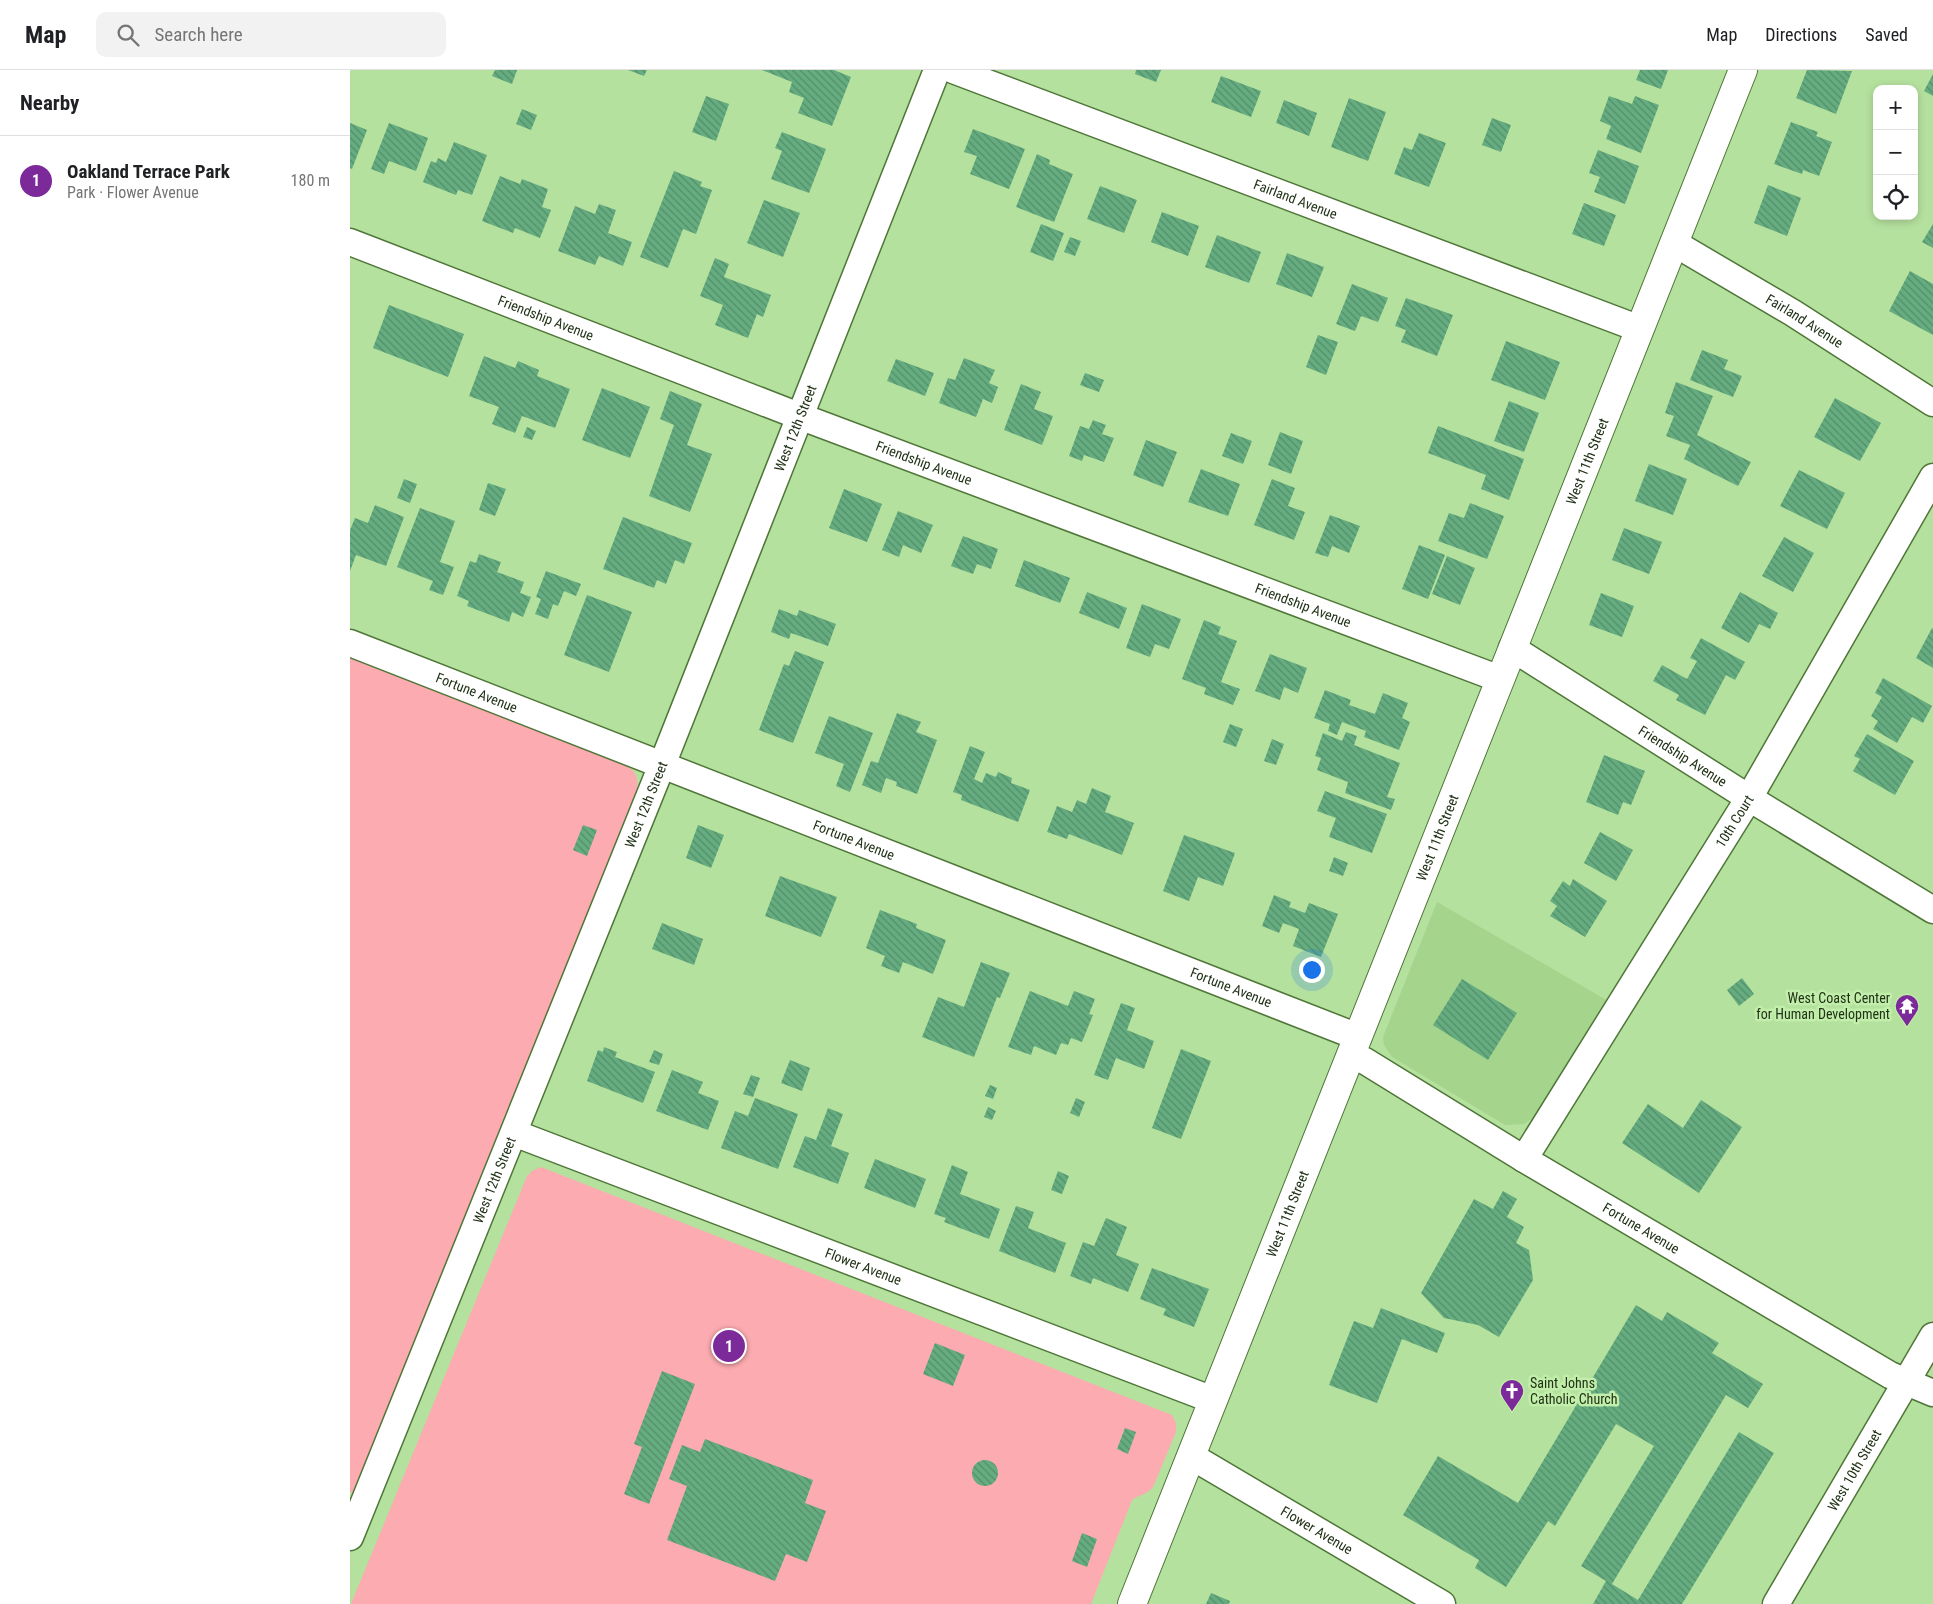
<!DOCTYPE html>
<meta charset="utf-8">
<style>
body{margin:0;font-family:"Roboto Condensed",sans-serif;background:#f2f2f2;color:#202124}
.controls{position:absolute;right:15px;top:15px;display:grid;overflow:hidden;border-radius:10px;box-shadow:0 2px 8px #0003}
.controls button{width:45px;height:45px;display:grid;place-items:center;padding:0;border:0;border-bottom:1px solid #e0e0e0;background:#fff;color:#202124;font:25px sans-serif}
.you{position:absolute;left:961px;top:899px;width:18px;height:18px;margin:-12px;border:4px solid #fff;border-radius:50%;background:#1a73e8;box-shadow:0 0 0 8px #1a73e833}
.badge{display:grid;place-items:center;width:32px;height:32px;border-radius:50%;background:#7c2a9a;color:#fff;font-size:16px;font-weight:700}
.pin{position:absolute;translate:-50% -50%;border:2px solid #fff;box-shadow:0 1px 5px #0006}
.list{margin:0;padding:0;list-style:none}
h2{display:flex;justify-content:space-between;align-items:center;height:65px;margin:0;padding:0 20px;font-size:21px}
h2 small{font-size:16px;font-weight:400;color:#757577}
.list li{display:grid;grid-template-columns:32px 1fr auto;gap:15px;align-items:center;box-sizing:border-box;height:90px;padding:0 20px;border-top:1px solid #e0e0e0}
.list b{display:block;font-size:19px;white-space:nowrap}
.list p{margin:0;font-size:16px;white-space:nowrap;color:#757577}
.list em{font-size:16px;font-style:normal;color:#757577}
.icon{flex:none;width:28px;height:28px;fill:none;stroke:currentColor;stroke-width:2;stroke-linecap:round;stroke-linejoin:round}
.map{position:relative;flex:none;width:1583px;height:1534px;overflow:hidden}
header{display:flex;align-items:center;gap:30px;box-sizing:border-box;height:70px;padding:0 25px;background:#fff;border-bottom:1px solid #e0e0e0}
header strong{font-size:24px}
nav{display:flex;gap:28px;margin-inline-start:auto;font-size:18px}
.search{width:350px;height:45px;background:#f2f2f2;display:flex;align-items:center;gap:12px;box-sizing:border-box;padding:0 18px;border-radius:10px;color:#757577;font-size:19px}
main{display:flex}
aside{flex:1;background:#fff}
.map>svg:first-child{display:block}
</style>
<header>
<strong>Map</strong>
<div class="search"><svg class="icon" aria-label="search" viewBox="0 0 24 24"><circle cx="10" cy="10" r="6"/><path d="M15 15l6 6"/></svg>Search here</div>
<nav><a>Map</a><a>Directions</a><a>Saved</a></nav>
</header>
<main>
<aside>
<h2>Nearby<small></small></h2>
<ul class="list">
<li><span class="badge">1</span><div><b>Oakland Terrace Park</b><p>Park · Flower Avenue</p></div><em>180 m</em></li>
</ul>
</aside>
<div class="map">
<svg width="1583" height="1534" viewBox="0 0 1583 1534">
<defs>
<pattern id="building-back-hatch" width="6" height="6" patternUnits="userSpaceOnUse" patternTransform="scale(1.25)"><rect width="6" height="6" fill="#65ad80"/><path d="M-1 5l2 2M0 0l6 6M5-1l2 2" fill="none" stroke="#538d68"/></pattern>
</defs>
<rect width="100%" height="100%" fill="#b5e19e"/>
<!-- built -->
<path fill="#a5d48d" d="M 1087,832 L 1258,931 L 1186,1046 L 1174,1054 L 1155,1055 L 1042,987 L 1034,975 L 1033,967 Z"/>
<!-- park -->
<path fill="#fcabb0" d="M 0,586 L 275,695 C 288,701 289,712 286,724 L 3,1423 L 0,1422 Z
M 191,1097 L 822,1345 L 826,1353 L 826,1362 L 803,1417 C 798,1424 789,1425 782,1430 L 741,1534 L 1,1534 L 177,1106 L 182,1101 Z"/>
<!-- building -->
<path fill="url(#building-back-hatch)" d="M 145,0 L 167,0 L 162,14 L 142,6 Z
M 278,0 L 297,0 L 294,6 Z
M 412,0 L 484,0 L 501,7 L 482,56 L 448,43 L 454,28 L 439,22 L 442,12 Z
M 786,0 L 811,0 L 806,12 L 785,4 Z
M 1290,0 L 1318,0 L 1311,19 L 1286,10 Z
M 1457,0 L 1502,1 L 1486,44 L 1446,28 Z
M 1583,4 L 1583,26 L 1574,21 Z
M 871,6 L 911,21 L 901,47 L 861,32 Z
M 356,26 L 379,34 L 366,71 L 342,62 Z
M 1259,26 L 1282,34 L 1285,26 L 1309,35 L 1291,83 L 1256,69 L 1261,56 L 1250,51 Z
M 999,28 L 1036,42 L 1018,91 L 981,77 Z
M 934,30 L 967,43 L 959,66 L 926,53 Z
M 172,39 L 187,45 L 181,60 L 166,54 Z
M 1142,48 L 1161,55 L 1151,82 L 1132,75 Z
M 1441,52 L 1468,62 L 1466,66 L 1482,72 L 1469,106 L 1453,100 L 1452,104 L 1424,94 Z
M 0,53 L 17,60 L 2,99 L 0,98 Z
M 39,53 L 78,68 L 66,101 L 39,91 L 34,104 L 21,99 Z
M 623,59 L 675,79 L 659,119 L 620,104 L 627,86 L 614,82 Z
M 432,62 L 476,79 L 459,123 L 421,109 L 432,81 L 425,78 Z
M 1069,63 L 1096,73 L 1079,117 L 1044,104 L 1054,77 L 1062,80 Z
M 104,72 L 137,85 L 122,125 L 108,120 L 106,125 L 73,112 L 81,91 L 86,93 L 88,88 L 96,92 Z
M 1248,80 L 1289,96 L 1275,134 L 1244,122 L 1250,107 L 1239,103 Z
M 687,84 L 700,90 L 699,94 L 723,104 L 704,152 L 666,137 Z
M 324,101 L 352,112 L 350,116 L 362,120 L 346,164 L 333,159 L 318,198 L 290,187 Z
M 150,106 L 170,114 L 172,109 L 198,119 L 192,137 L 201,140 L 190,168 L 165,158 L 163,163 L 132,151 Z
M 1418,115 L 1451,128 L 1437,166 L 1404,153 Z
M 750,116 L 787,130 L 774,163 L 737,149 Z
M 414,130 L 450,143 L 433,187 L 397,173 Z
M 1234,133 L 1266,145 L 1254,176 L 1222,164 Z
M 249,134 L 266,140 L 258,163 L 282,172 L 273,196 L 249,186 L 245,195 L 208,181 L 225,136 L 245,144 Z
M 812,142 L 849,156 L 838,186 L 801,172 Z
M 691,154 L 714,163 L 703,191 L 680,182 Z
M 1583,154 L 1583,178 L 1572,172 Z
M 867,165 L 911,182 L 899,213 L 855,197 Z
M 720,167 L 731,171 L 725,186 L 714,182 Z
M 937,183 L 974,197 L 962,227 L 926,214 Z
M 365,188 L 379,194 L 374,207 L 421,225 L 413,247 L 407,244 L 398,268 L 365,255 L 373,235 L 350,226 Z
M 1560,201 L 1583,214 L 1583,265 L 1539,241 Z
M 1002,214 L 1038,228 L 1028,252 L 1011,246 L 1005,261 L 986,254 Z
M 1056,228 L 1103,245 L 1087,286 L 1051,272 L 1056,260 L 1045,256 Z
M 39,235 L 114,264 L 98,307 L 23,278 Z
M 968,265 L 988,272 L 976,305 L 956,297 Z
M 1156,271 L 1210,292 L 1195,330 L 1141,310 Z
M 1352,280 L 1378,290 L 1374,299 L 1392,306 L 1383,327 L 1340,310 Z
M 134,286 L 165,298 L 168,291 L 189,300 L 187,306 L 220,319 L 205,358 L 172,346 L 165,363 L 142,354 L 149,337 L 119,326 Z
M 614,288 L 645,300 L 639,313 L 648,317 L 642,333 L 633,329 L 626,347 L 589,333 L 598,308 L 605,310 Z
M 546,289 L 584,303 L 575,326 L 537,311 Z
M 735,303 L 754,310 L 749,322 L 730,315 Z
M 1326,312 L 1363,326 L 1347,365 L 1401,392 L 1388,416 L 1334,389 L 1340,375 L 1316,366 L 1324,346 L 1315,343 Z
M 671,314 L 691,322 L 684,339 L 703,346 L 692,375 L 654,360 Z
M 252,318 L 300,337 L 280,388 L 232,370 Z
M 320,321 L 352,334 L 337,375 L 362,384 L 340,442 L 299,426 L 324,355 L 310,349 Z
M 1485,328 L 1531,353 L 1510,391 L 1464,367 Z
M 1159,331 L 1189,343 L 1174,382 L 1144,371 Z
M 743,350 L 756,355 L 752,364 L 764,368 L 754,392 L 734,385 L 732,391 L 719,386 L 730,356 L 739,359 Z
M 1088,356 L 1174,389 L 1159,430 L 1131,419 L 1136,405 L 1078,383 Z
M 177,357 L 186,361 L 182,370 L 173,367 Z
M 930,362 L 953,371 L 941,404 L 918,395 Z
M 881,363 L 902,371 L 893,394 L 872,386 Z
M 796,370 L 827,382 L 813,417 L 783,405 Z
M 1299,394 L 1337,409 L 1323,445 L 1285,431 Z
M 851,399 L 890,414 L 878,446 L 838,432 Z
M 1449,400 L 1495,423 L 1477,459 L 1430,436 Z
M 54,409 L 67,414 L 60,433 L 47,428 Z
M 922,409 L 945,418 L 938,436 L 955,442 L 944,470 L 904,455 Z
M 138,413 L 156,419 L 145,446 L 129,440 Z
M 494,419 L 532,434 L 517,472 L 479,458 Z
M 1120,433 L 1154,446 L 1137,489 L 1088,471 L 1099,443 L 1114,448 Z
M 25,435 L 54,447 L 36,496 L 6,485 L 0,501 L 0,460 L 5,448 L 18,453 Z
M 70,438 L 105,451 L 90,492 L 104,497 L 93,525 L 79,520 L 83,511 L 47,497 Z
M 548,441 L 583,455 L 571,483 L 553,475 L 549,487 L 532,480 Z
M 980,445 L 1010,456 L 999,483 L 982,476 L 978,487 L 965,483 Z
M 273,447 L 342,473 L 334,494 L 325,490 L 316,514 L 307,510 L 304,518 L 253,499 Z
M 1274,458 L 1312,472 L 1299,504 L 1262,490 Z
M 613,466 L 648,479 L 641,499 L 627,494 L 623,504 L 601,496 Z
M 1434,467 L 1464,483 L 1443,522 L 1412,506 Z
M 1069,475 L 1095,485 L 1078,529 L 1052,519 Z
M 129,484 L 151,492 L 147,502 L 174,512 L 170,523 L 181,527 L 173,547 L 162,542 L 159,552 L 117,536 L 119,531 L 107,526 L 120,491 L 126,493 Z
M 1097,486 L 1125,498 L 1110,535 L 1082,524 Z
M 674,490 L 720,508 L 710,533 L 665,516 Z
M 196,501 L 231,514 L 226,526 L 214,521 L 208,536 L 203,534 L 198,549 L 185,544 L 191,529 L 186,527 Z
M 737,522 L 777,538 L 769,559 L 729,543 Z
M 1390,522 L 1428,543 L 1420,559 L 1409,554 L 1399,573 L 1371,558 Z
M 1251,523 L 1284,536 L 1272,567 L 1239,555 Z
M 237,525 L 282,542 L 259,602 L 214,585 Z
M 792,534 L 831,549 L 819,579 L 805,574 L 800,587 L 776,578 Z
M 429,539 L 447,546 L 449,540 L 486,554 L 478,576 L 441,563 L 439,569 L 421,562 Z
M 854,550 L 871,557 L 868,564 L 887,571 L 871,612 L 890,619 L 883,635 L 854,624 L 856,618 L 832,609 Z
M 1582,558 L 1583,559 L 1583,598 L 1566,588 Z
M 1351,568 L 1395,592 L 1385,610 L 1376,605 L 1355,645 L 1326,630 L 1329,625 L 1303,611 L 1312,595 L 1337,609 L 1347,591 L 1340,588 Z
M 445,581 L 474,592 L 443,673 L 409,660 L 434,594 L 439,596 Z
M 920,584 L 957,598 L 948,623 L 934,617 L 930,630 L 905,621 Z
M 1533,608 L 1582,636 L 1573,653 L 1562,647 L 1547,673 L 1523,659 L 1528,651 L 1521,646 L 1532,627 L 1525,623 Z
M 975,620 L 1001,630 L 999,635 L 1025,644 L 1033,623 L 1058,633 L 1052,648 L 1060,652 L 1049,680 L 1014,667 L 1016,661 L 992,652 L 987,665 L 978,661 L 980,654 L 964,648 Z
M 547,643 L 571,652 L 566,662 L 587,670 L 567,724 L 546,716 L 547,712 L 536,708 L 531,723 L 512,715 L 521,691 L 528,693 Z
M 479,646 L 523,663 L 500,722 L 486,716 L 494,694 L 465,683 Z
M 880,654 L 893,659 L 886,677 L 873,672 Z
M 996,662 L 1007,666 L 1004,675 L 1050,693 L 1037,727 L 1045,729 L 1041,740 L 995,723 L 998,712 L 967,700 L 971,688 L 965,686 L 973,663 L 992,671 Z
M 1517,664 L 1564,691 L 1545,725 L 1503,701 L 1510,689 L 1504,686 Z
M 922,669 L 934,674 L 926,695 L 914,691 Z
M 620,676 L 635,682 L 624,709 L 632,713 L 636,703 L 646,707 L 648,702 L 662,708 L 661,713 L 680,720 L 668,752 L 611,730 L 612,725 L 603,722 Z
M 1254,685 L 1295,701 L 1281,735 L 1273,732 L 1268,745 L 1236,732 Z
M 742,718 L 761,726 L 755,742 L 784,753 L 772,785 L 719,764 L 717,769 L 697,762 L 707,736 L 722,742 L 727,730 L 736,734 Z
M 975,721 L 1037,744 L 1022,783 L 979,767 L 986,748 L 967,741 Z
M 233,755 L 247,760 L 237,786 L 223,780 Z
M 348,755 L 374,765 L 361,798 L 336,788 Z
M 1250,762 L 1283,780 L 1266,811 L 1234,793 Z
M 834,765 L 885,783 L 873,816 L 848,807 L 839,831 L 813,821 Z
M 984,787 L 998,793 L 993,806 L 979,801 Z
M 430,806 L 487,827 L 471,867 L 415,846 Z
M 1223,809 L 1257,831 L 1235,867 L 1200,846 L 1207,836 L 1200,831 L 1213,811 L 1220,816 Z
M 924,825 L 941,832 L 939,837 L 955,843 L 959,833 L 988,844 L 971,887 L 943,876 L 949,859 L 933,853 L 929,863 L 912,856 Z
M 530,840 L 567,854 L 566,858 L 596,870 L 583,904 L 553,892 L 549,903 L 531,896 L 535,886 L 516,878 Z
M 312,853 L 353,869 L 344,895 L 302,879 Z
M 631,892 L 660,903 L 650,928 L 647,927 L 624,987 L 572,967 L 588,927 L 614,937 Z
M 1392,908 L 1404,924 L 1389,936 L 1377,920 Z
M 1112,909 L 1167,943 L 1138,990 L 1083,955 Z
M 680,921 L 718,936 L 724,921 L 745,929 L 739,944 L 743,945 L 732,972 L 721,968 L 718,975 L 711,973 L 706,985 L 684,976 L 681,985 L 658,977 Z
M 771,933 L 785,938 L 777,960 L 804,971 L 794,999 L 766,988 L 758,1010 L 744,1005 Z
M 254,977 L 267,982 L 265,987 L 305,1002 L 293,1033 L 237,1011 L 248,980 L 253,982 Z
M 831,979 L 861,991 L 831,1069 L 802,1058 Z
M 304,980 L 313,984 L 309,995 L 299,992 Z
M 440,990 L 460,998 L 452,1021 L 431,1013 Z
M 322,1000 L 353,1012 L 348,1023 L 369,1031 L 358,1060 L 306,1041 Z
M 401,1005 L 410,1008 L 403,1027 L 393,1024 Z
M 640,1015 L 647,1018 L 643,1029 L 635,1026 Z
M 405,1028 L 448,1044 L 428,1099 L 371,1078 L 385,1041 L 398,1046 Z
M 726,1028 L 735,1032 L 729,1047 L 720,1043 Z
M 1351,1030 L 1392,1057 L 1349,1123 L 1272,1073 L 1298,1034 L 1333,1058 Z
M 638,1037 L 646,1041 L 642,1050 L 634,1047 Z
M 478,1038 L 493,1044 L 481,1076 L 499,1083 L 488,1114 L 443,1097 L 455,1066 L 466,1070 Z
M 525,1089 L 576,1109 L 565,1138 L 514,1118 Z
M 602,1095 L 618,1102 L 610,1124 L 650,1139 L 639,1169 L 594,1152 L 596,1148 L 584,1144 Z
M 708,1101 L 719,1106 L 712,1124 L 701,1120 Z
M 1153,1121 L 1167,1129 L 1157,1147 L 1174,1157 L 1166,1173 L 1179,1180 L 1183,1210 L 1149,1267 L 1128,1255 L 1094,1248 L 1071,1223 L 1124,1129 L 1143,1139 Z
M 666,1136 L 684,1142 L 678,1158 L 716,1173 L 705,1203 L 649,1181 Z
M 756,1148 L 777,1157 L 766,1185 L 789,1194 L 778,1222 L 743,1208 L 741,1214 L 720,1206 L 733,1172 L 744,1176 Z
M 802,1198 L 859,1219 L 844,1257 L 813,1245 L 816,1239 L 790,1229 Z
M 1286,1235 L 1312,1251 L 1317,1242 L 1369,1273 L 1362,1283 L 1413,1314 L 1398,1338 L 1376,1325 L 1262,1514 L 1288,1530 L 1389,1362 L 1424,1383 L 1332,1534 L 1243,1534 L 1256,1511 L 1231,1496 L 1304,1376 L 1266,1354 L 1205,1456 L 1198,1451 L 1156,1517 L 1125,1498 L 1129,1490 L 1053,1445 L 1088,1386 L 1168,1433 Z
M 1031,1238 L 1095,1263 L 1087,1283 L 1052,1269 L 1027,1333 L 979,1315 L 1004,1251 L 1023,1258 Z
M 585,1273 L 615,1285 L 603,1316 L 573,1304 Z
M 312,1301 L 345,1314 L 299,1434 L 274,1424 L 292,1377 L 284,1374 Z
M 775,1358 L 786,1362 L 778,1384 L 767,1379 Z
M 355,1369 L 463,1410 L 455,1433 L 476,1441 L 457,1492 L 436,1484 L 425,1511 L 317,1470 L 337,1416 L 319,1409 L 332,1375 L 350,1382 Z
M622 1403a13 13 0 1 1 26 0a13 13 0 1 1-26 0Z
M 732,1463 L 747,1469 L 737,1497 L 722,1491 Z
M 861,1523 L 880,1531 L 879,1534 L 856,1534 Z"/>
<g fill="none" stroke-linecap="round" stroke-linejoin="round">
<!-- minor casing -->
<g stroke="#4f7638" stroke-width="29">
<g id="minor">
<path id="s1" d="M 603,0 L 1290,259"/>
<path id="s2" d="M 0,172 L 449,346 L 1150,609"/>
<path id="s3" d="M 1324,173 L 1443,243 L 1583,333"/>
<path id="s4" d="M 0,573 L 1008,967"/>
<path id="s5" d="M 1162,578 L 1399,728 L 1583,840"/>
<path id="s6" d="M 1001,985 L 1015,991 L 1174,1089 L 1540,1305 L 1583,1323"/>
<path id="s7" d="M 164,1063 L 863,1330"/>
<path id="s8" d="M 1174,1089 L 1399,728 L 1583,407"/>
<path id="s9" d="M 841,1386 L 1092,1534"/>
<path id="s10" d="M 0,1467 L 312,695 L 587,0"/>
<path id="s11" d="M 1426,1534 L 1583,1266"/>
</g>
</g>
<!-- secondary casing -->
<g stroke="#4f7638" stroke-width="30">
<g id="secondary">
<path id="s12" d="M 782,1534 L 1393,0"/>
</g>
</g>
<!-- minor -->
<use href="#minor" stroke="#fff" stroke-width="26"/>
<!-- secondary -->
<use href="#secondary" stroke="#fff" stroke-width="28"/>
</g>
<!-- icons -->
<defs>
<g id="temple-pin" transform="scale(1.25)"><path d="M0 17L-7.5 6A9.5 9.5 0 1 1 7.5 6Z" fill="#7c2a9a" stroke="#c2eeab"/><path d="M0-6L5-2H3V0L6.5 2.5H4V6H1.5V3h-3V6H-4V2.5H-6.5L-3 0V-2H-5Z" fill="#fff"/></g>
<g id="church-pin" transform="scale(1.25)"><path d="M0 17L-7.5 6A9.5 9.5 0 1 1 7.5 6Z" fill="#7c2a9a" stroke="#c2eeab"/><path d="M-1.2-6h2.4v3.5h3.3v2.4h-3.3V6h-2.4V-.1h-3.3v-2.4h3.3Z" fill="#fff"/></g>
</defs>
<g fill-rule="evenodd">
<use href="#temple-pin" x="1557" y="936"/>
<use href="#church-pin" x="1162" y="1321"/>
</g>
<g text-anchor="middle" stroke-width="5" stroke-linejoin="round" paint-order="stroke">
<!-- street labels -->
<g font-size="14" fill="#213217" stroke="#c2eeab">
<text dy="5" stroke="none"><textPath href="#s1" startOffset="366">Fairland Avenue</textPath></text>
<text dy="5" stroke="none"><textPath href="#s2" startOffset="210">Friendship Avenue</textPath></text>
<text dy="5" stroke="none"><textPath href="#s3" startOffset="152">Fairland Avenue</textPath></text>
<text dy="5" stroke="none"><textPath href="#s10" startOffset="1195">West 12th Street</textPath></text>
<text dy="5" stroke="none"><textPath href="#s12" startOffset="1230">West 11th Street</textPath></text>
<text dy="5" stroke="none"><textPath href="#s2" startOffset="615">Friendship Avenue</textPath></text>
<text dy="5" stroke="none"><textPath href="#s2" startOffset="1020">Friendship Avenue</textPath></text>
<text dy="5" stroke="none"><textPath href="#s4" startOffset="136">Fortune Avenue</textPath></text>
<text dy="5" stroke="none"><textPath href="#s5" startOffset="202">Friendship Avenue</textPath></text>
<text dy="5" stroke="none"><textPath href="#s10" startOffset="790">West 12th Street</textPath></text>
<text dy="5" stroke="none"><textPath href="#s8" startOffset="398">10th Court</textPath></text>
<text dy="5" stroke="none"><textPath href="#s12" startOffset="825">West 11th Street</textPath></text>
<text dy="5" stroke="none"><textPath href="#s4" startOffset="541">Fortune Avenue</textPath></text>
<text dy="5" stroke="none"><textPath href="#s4" startOffset="946">Fortune Avenue</textPath></text>
<text dy="5" stroke="none"><textPath href="#s10" startOffset="385">West 12th Street</textPath></text>
<text dy="5" stroke="none"><textPath href="#s12" startOffset="420">West 11th Street</textPath></text>
<text dy="5" stroke="none"><textPath href="#s6" startOffset="338">Fortune Avenue</textPath></text>
<text dy="5" stroke="none"><textPath href="#s7" startOffset="374">Flower Avenue</textPath></text>
<text dy="5" stroke="none"><textPath href="#s11" startOffset="155">West 10th Street</textPath></text>
<text dy="5" stroke="none"><textPath href="#s9" startOffset="146">Flower Avenue</textPath></text>
</g>
<!-- poi labels -->
<g font-size="14" fill="#213217" stroke="#c2eeab" text-anchor="end">
<text x="1540" y="933">West Coast Center<tspan x="1540" dy="16">for Human Development</tspan></text>
<text x="1180" y="1318" text-anchor="start">Saint Johns<tspan x="1180" dy="16">Catholic Church</tspan></text>
</g>
</g>
</svg>
<div class="controls">
<button>+</button>
<button>−</button>
<button><svg class="icon" aria-label="locate" viewBox="0 0 24 24"><circle cx="12" cy="12" r="6"/><path d="M12 2v4M12 18v4M2 12h4M18 12h4"/></svg></button>
</div>
<div class="you"></div>
<div class="pin badge" style="left:379px;top:1276px">1</div>
</div>
</main>
